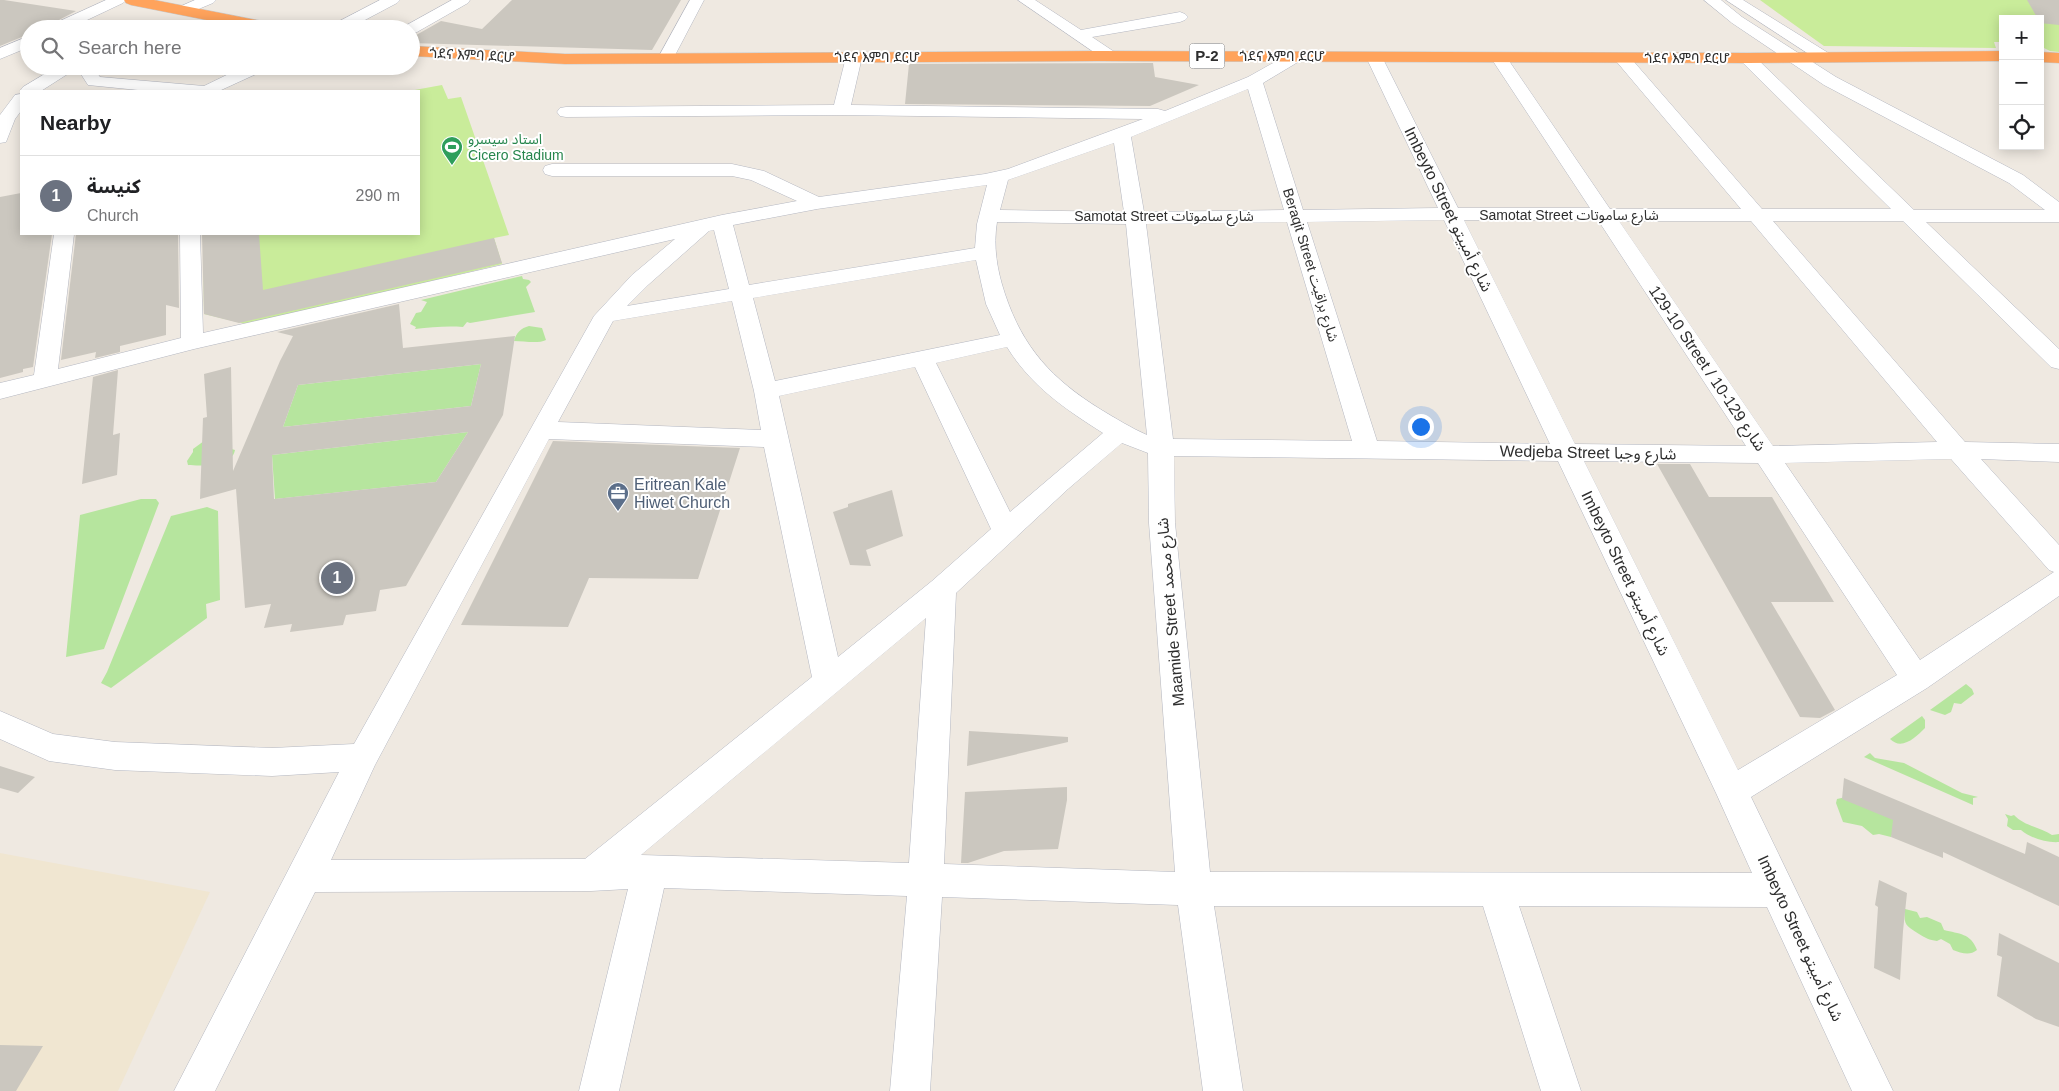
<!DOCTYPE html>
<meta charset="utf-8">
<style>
body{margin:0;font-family:Helvetica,"Noto Sans Arabic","Noto Sans Ethiopic",sans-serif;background:#f2f2f2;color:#202124}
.controls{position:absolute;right:15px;top:15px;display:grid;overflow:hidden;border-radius:0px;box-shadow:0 2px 12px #0003}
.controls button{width:45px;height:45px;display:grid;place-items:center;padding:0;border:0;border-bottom:1px solid #e0e0e0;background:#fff;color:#202124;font:25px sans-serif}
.you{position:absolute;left:1420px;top:426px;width:18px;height:18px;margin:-12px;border:4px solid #fff;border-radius:50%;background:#1a73e8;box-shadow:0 0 0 8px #1a73e833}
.badge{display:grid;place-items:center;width:32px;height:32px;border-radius:50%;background:#4264fb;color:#fff;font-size:16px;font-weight:700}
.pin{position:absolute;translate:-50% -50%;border:2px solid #fff;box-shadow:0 1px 5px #0006}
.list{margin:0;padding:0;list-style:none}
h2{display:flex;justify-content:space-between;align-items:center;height:65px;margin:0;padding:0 20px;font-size:21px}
h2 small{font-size:16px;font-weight:400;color:#757577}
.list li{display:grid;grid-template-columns:32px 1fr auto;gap:15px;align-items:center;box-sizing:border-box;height:80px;padding:0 20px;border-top:1px solid #e0e0e0}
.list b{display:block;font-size:19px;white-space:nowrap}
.list p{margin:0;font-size:16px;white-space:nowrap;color:#757577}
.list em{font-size:16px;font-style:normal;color:#757577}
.icon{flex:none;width:28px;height:28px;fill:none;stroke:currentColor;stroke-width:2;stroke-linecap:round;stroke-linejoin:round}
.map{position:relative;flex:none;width:2059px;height:1091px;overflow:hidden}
.search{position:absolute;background:#fff;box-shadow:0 2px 12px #0003;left:20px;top:20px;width:400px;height:55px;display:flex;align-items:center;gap:12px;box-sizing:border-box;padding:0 18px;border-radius:28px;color:#757577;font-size:19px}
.panel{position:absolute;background:#fff;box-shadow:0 2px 12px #0003;left:20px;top:90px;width:400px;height:145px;border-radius:0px}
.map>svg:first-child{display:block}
</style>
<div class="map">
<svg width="2059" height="1091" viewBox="0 0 2059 1091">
<rect width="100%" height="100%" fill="#efe9e1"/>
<!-- education -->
<path fill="#f0e6d1" d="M 0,853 L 210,892 L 118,1091 L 0,1091 Z"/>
<!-- green -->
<path fill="#b6e59e" d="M 522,276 L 523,279 L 529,280 L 531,282 L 526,287 L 535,312 L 470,323 L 467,322 L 463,327 C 447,326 432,327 415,329 L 416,327 L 410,324 L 416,313 L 421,312 L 427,302 L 421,300 Z
M 529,326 L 542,328 L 546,340 C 538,344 524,341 514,341 C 516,333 521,328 529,326 Z
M 481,364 L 471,406 L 283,427 L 298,385 Z
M 468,432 L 436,482 L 275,499 L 272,455 Z
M 204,441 L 235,450 C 232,467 201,466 188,465 L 187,461 L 193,452 L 193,449 Z
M 141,499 L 156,499 L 159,503 L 104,649 L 66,657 L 80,515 Z
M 207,507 L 218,511 L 220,600 L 206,604 L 207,618 L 111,688 L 101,683 L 107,672 L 171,516 Z
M 1966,684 L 1972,689 L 1974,694 L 1961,704 L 1954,703 L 1951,712 L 1945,715 L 1930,710 Z
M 1922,716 L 1925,720 L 1925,728 C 1916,737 1902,751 1890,739 Z
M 1870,753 L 1875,758 L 1904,763 L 1962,793 L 1978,797 L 1973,798 L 1973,805 L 1864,757 Z
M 1846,797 L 1899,819 L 1891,837 L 1879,834 L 1873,835 L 1862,826 L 1843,822 L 1836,803 L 1837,799 Z
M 2005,814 L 2011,816 L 2014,815 C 2024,826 2040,827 2052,835 L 2059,834 L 2059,842 C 2047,843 2030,838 2021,830 L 2013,830 L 2007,826 L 2008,819 Z
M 1905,909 L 1917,912 L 1920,918 L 1927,917 L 1941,923 L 1944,930 C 1959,934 1971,933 1977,950 C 1970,956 1961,953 1953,950 L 1950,944 L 1941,939 L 1937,941 C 1929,940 1926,938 1919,934 C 1907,926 1903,926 1905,909 Z"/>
<!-- pitch -->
<path fill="#c9ec9a" d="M 1760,0 L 2059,0 L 2059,52 L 2050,51 L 2040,46 L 2040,19 L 2003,19 L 2003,42 L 1994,42 L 1996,48 L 1824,46 Z
M 442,85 L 448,99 L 461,97 L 509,235 L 494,238 L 502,264 L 250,325 L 204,314 L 203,234 L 419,234 L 419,91 L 409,91 Z"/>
<!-- building -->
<path fill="#cbc7bf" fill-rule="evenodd" d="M 0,0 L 4,0 L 76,11 L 42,29 L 29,29 L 29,34 L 0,46 Z
M 512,0 L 681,0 L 652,50 L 411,43 L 411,38 L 441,21 L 482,29 Z
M 2027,0 L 2059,0 L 2059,25 L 2040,23 L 2040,19 L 2038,19 Z
M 1153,63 L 1155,77 L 1199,85 L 1150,106 L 905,104 L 909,64 Z
M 21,193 L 21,234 L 52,234 L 33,367 L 23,369 L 23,372 L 0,378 L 0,197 Z
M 76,234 L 178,234 L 179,308 L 166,305 L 166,335 L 120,346 L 120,352 L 95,358 L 96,352 L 61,360 Z
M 202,234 L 259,234 L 263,290 L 494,238 L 502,263 L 239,323 L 204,314 Z
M 399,304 L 403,348 L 515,336 L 503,415 L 406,586 L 380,590 L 376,611 L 346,615 L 343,625 L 290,632 L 292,624 L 264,628 L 271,604 L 245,608 L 236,489 L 200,499 L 203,418 L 207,417 L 204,374 L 231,367 L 233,471 L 280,361 L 293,336 L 277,332 ZM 481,364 L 471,406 L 283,427 L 298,385 ZM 468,432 L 436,482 L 274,499 L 272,455 Z
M 118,370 L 113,435 L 120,433 L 117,475 L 82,484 L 93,377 Z
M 553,441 L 740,448 L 698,579 L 589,578 L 568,627 L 461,625 Z
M 1657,464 L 1690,464 L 1709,497 L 1772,497 L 1834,602 L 1771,602 L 1835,710 L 1820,718 L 1800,717 Z
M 892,490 L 903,536 L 866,550 L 871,566 L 850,565 L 833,512 L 848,507 L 848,504 Z
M 969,731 L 1068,737 L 1068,742 L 967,766 Z
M 0,766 L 35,777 L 18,793 L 0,788 Z
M 1844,778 L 2025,854 L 2027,842 L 2059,857 L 2059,906 L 1943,852 L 1943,858 L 1891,837 L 1893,820 L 1842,799 Z
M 1067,787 L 1067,800 L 1058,849 L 1004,851 L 968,863 L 961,863 L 965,792 Z
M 1879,880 L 1907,893 L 1903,931 L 1900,980 L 1874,968 L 1878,907 L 1875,905 Z
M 1999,933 L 2059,963 L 2059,1027 L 2036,1019 L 1997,996 L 2002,957 L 1997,955 Z
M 0,1045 L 43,1046 L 16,1091 L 0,1091 Z"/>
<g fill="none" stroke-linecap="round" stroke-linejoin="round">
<!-- street casing -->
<g stroke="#b4b7c1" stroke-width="1">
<path id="street" d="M 106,0 L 126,0 L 123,3 L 68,29 L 47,29 L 49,26 Z
M 195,0 L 216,0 L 213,3 L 189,13 L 179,13 L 176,10 L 179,7 Z
M 380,0 L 400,0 L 397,3 L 348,29 L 328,29 L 330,26 Z
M 452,0 L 470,0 L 468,3 L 417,32 L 411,34 L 411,29 L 403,29 L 405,26 Z
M 690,0 L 704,0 L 672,61 L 660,61 L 658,58 Z
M 1018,0 L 1035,0 L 1081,30 L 1180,12 L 1185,14 L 1188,17 L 1185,20 L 1180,22 L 1092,37 L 1116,53 L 1118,56 L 1116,59 L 1104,59 Z
M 1704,0 L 1721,0 L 1742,17 L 1836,77 L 2023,175 L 2059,202 L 2059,222 L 1926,222 L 2059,349 L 2059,369 L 2051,367 L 1903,221 L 1773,221 L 1965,442 L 2059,444 L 2059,462 L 1981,459 L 2059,545 L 2059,596 L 1927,688 L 1751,797 L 1893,1091 L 1852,1091 L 1767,907 L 1519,906 L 1581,1091 L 1541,1091 L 1483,906 L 1214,906 L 1243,1091 L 1203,1091 L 1178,905 L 942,897 L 930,1091 L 890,1091 L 907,896 L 664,888 L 619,1091 L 579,1091 L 628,889 L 591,891 L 315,892 L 215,1091 L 174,1091 L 339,772 L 272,776 L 115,770 L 49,761 L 0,739 L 0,711 L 53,734 L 115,742 L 272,748 L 354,744 L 594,316 L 632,275 L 675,239 L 194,349 L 0,399 L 0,383 L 34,375 L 54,234 L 74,234 L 58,369 L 181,338 L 180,234 L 200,234 L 203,333 L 722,215 L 797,201 L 751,180 L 732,176 L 552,176 L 545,174 L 543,170 L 545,166 L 552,164 L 732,164 L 764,171 L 819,197 L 985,174 L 1008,169 L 1143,119 L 841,115 L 566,117 L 560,116 L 557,112 L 560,108 L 566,107 L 834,105 L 846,57 L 848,54 L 860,54 L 862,57 L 851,105 L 1158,109 L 1165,111 L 1248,77 L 1291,53 L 1303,53 L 1305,56 L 1303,59 L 1263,83 L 1303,210 L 1438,208 L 1366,57 L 1368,54 L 1380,54 L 1382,57 L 1458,208 L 1590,208 L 1491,58 L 1493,55 L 1505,55 L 1610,209 L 1741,209 L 1616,61 L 1614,58 L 1616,55 L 1628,55 L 1762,209 L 1891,209 L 1741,61 L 1739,58 L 1741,55 L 1753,55 L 1914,210 L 2045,210 L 2009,183 L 1824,85 L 1732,23 ZM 1248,89 L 1284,210 L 1144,212 L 1131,137 ZM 1114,143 L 1124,212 L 1000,210 L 1008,180 ZM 987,185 L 977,224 L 975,248 L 749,285 L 733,225 L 817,209 ZM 1444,220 L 1550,444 L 1377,441 L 1307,222 ZM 1464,220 L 1598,220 L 1746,446 L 1575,444 ZM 1619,221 L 1751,221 L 1937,442 L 1773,446 ZM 997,222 L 1126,224 L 1147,435 C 1131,428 1115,418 1100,409 C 1052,379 1023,348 1005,294 C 997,270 993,247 997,222 ZM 1287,222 L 1352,441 L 1173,439 L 1146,224 ZM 714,230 L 729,289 L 627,306 L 648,285 L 709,231 ZM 976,260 L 986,304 L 1000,335 L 775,381 L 753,298 ZM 732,301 L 754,391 L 761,430 L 558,422 L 613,321 ZM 1007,347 C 1031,386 1065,409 1103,433 L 1010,512 L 936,363 ZM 915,367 L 991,529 L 932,581 L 838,657 L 779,396 ZM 549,439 L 764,447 L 812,677 L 585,859 L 331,860 L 375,765 ZM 1122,443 L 1148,453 L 1149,523 L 1175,872 L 944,864 L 956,593 L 1068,489 ZM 1174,456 L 1558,461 L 1716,793 L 1752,873 L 1210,872 L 1175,523 ZM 1951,459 L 2049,570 L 2054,572 L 1920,660 L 1785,463 ZM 1584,461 L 1758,463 L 1897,675 L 1738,770 ZM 926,618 L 909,863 L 641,855 Z
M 29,36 L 29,47 L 0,59 L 0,48 Z
M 58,66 L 92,66 L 100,77 L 204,86 L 245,66 L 267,66 L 265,70 L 219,91 L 148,91 L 88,85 L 77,68 L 41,91 L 20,91 L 23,87 Z
M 21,94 L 21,111 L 15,119 L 6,142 L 0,143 L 0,115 L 15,95 Z"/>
</g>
<!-- secondary casing -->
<g stroke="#b4b7c1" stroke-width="1">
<path id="secondary" d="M 1726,0 L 1743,0 L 1830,54 L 1832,57 L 1830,60 L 1818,60 Z"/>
</g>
<!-- highway casing -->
<g stroke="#c9c9c9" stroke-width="1">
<path id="highway" d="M 124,0 L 154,0 L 277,24 L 283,26 L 285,29 L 252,29 L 131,5 L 126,3 Z
M 411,46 L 565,54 L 1097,51 L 1747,53 L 2003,51 L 2003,61 L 1747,63 L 1097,61 L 565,64 L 411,56 Z
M 2040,52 L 2059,53 L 2059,63 L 2040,62 Z"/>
</g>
<!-- street -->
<use href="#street" fill="#fff" fill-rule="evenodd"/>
<!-- secondary -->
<use href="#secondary" fill="#fff" fill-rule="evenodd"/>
<!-- highway -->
<use href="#highway" fill="#ffa35c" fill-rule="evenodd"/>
</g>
<!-- icons -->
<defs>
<g id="stadium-pin" transform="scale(1.125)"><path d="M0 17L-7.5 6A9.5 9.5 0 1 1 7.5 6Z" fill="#2e9e5b" stroke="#fff"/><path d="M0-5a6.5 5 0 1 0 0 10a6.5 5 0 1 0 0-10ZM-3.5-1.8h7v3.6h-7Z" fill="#fff"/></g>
<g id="office-pin" transform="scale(1.125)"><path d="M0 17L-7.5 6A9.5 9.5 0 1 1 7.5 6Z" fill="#5c6f8a" stroke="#fff"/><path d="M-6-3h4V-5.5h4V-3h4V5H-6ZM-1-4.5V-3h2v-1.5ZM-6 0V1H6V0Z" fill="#fff"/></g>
</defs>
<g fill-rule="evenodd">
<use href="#stadium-pin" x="452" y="147"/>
<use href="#office-pin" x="618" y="493"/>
</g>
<g text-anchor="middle" stroke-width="4" stroke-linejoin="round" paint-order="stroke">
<!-- far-street labels -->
<g font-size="14" fill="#2e2e2e" stroke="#fff">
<text transform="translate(472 55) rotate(3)" y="5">ጎደና እምባ ደርሆ</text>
<text x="1282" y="61">ጎደና እምባ ደርሆ</text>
<text x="877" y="62">ጎደና እምባ ደርሆ</text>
<text x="1687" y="63">ጎደና እምባ ደርሆ</text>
<text x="1569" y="220">Samotat Street شارع ساموتات</text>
<text x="1164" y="221">Samotat Street شارع ساموتات</text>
<text transform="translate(1311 265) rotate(73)" y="5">Beraqit Street شارع براقيت</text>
</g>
<!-- far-leisure labels -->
<g font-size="14" fill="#27864d" stroke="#fff" text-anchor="start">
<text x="468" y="144">استاد سيسرو<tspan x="468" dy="16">Cicero Stadium</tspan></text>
</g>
<!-- shield labels -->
<rect fill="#fff" stroke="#6d6d6d" stroke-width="1" x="1189.5" y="43.5" width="35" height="25" rx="4"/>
<g font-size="15" font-weight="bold" fill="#2e2e2e">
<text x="1207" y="61">P-2</text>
</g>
<!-- street labels -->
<g font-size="16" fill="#2e2e2e" stroke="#fff">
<text transform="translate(1449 209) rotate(64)" y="6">Imbeyto Street شارع أمبيتو</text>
<text transform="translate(1708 368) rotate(56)" y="6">129-10 Street / شارع 129-10</text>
<text transform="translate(1588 452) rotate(1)" y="6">Wedjeba Street شارع وجبا</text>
<text transform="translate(1626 573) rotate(64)" y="6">Imbeyto Street شارع أمبيتو</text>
<text transform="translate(1170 612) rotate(-95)" y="6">Maamide Street شارع محمد</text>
<text transform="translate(1801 938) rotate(65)" y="6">Imbeyto Street شارع أمبيتو</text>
</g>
<!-- service labels -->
<g font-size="16" fill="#4e5e75" stroke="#fff" text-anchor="start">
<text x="634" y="490">Eritrean Kale<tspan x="634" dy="18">Hiwet Church</tspan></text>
</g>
</g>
</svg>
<div class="controls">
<button>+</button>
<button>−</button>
<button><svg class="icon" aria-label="locate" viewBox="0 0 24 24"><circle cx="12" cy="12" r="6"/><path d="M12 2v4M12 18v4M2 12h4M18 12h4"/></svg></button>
</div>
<div class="you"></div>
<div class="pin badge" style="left:337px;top:578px;background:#6b7280">1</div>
<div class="search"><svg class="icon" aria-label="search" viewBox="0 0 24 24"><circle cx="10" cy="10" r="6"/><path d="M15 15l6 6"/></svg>Search here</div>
<section class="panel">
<h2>Nearby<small></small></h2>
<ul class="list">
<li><span class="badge" style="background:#6b7280">1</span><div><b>كنيسة</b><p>Church</p></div><em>290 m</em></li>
</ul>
</section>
</div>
